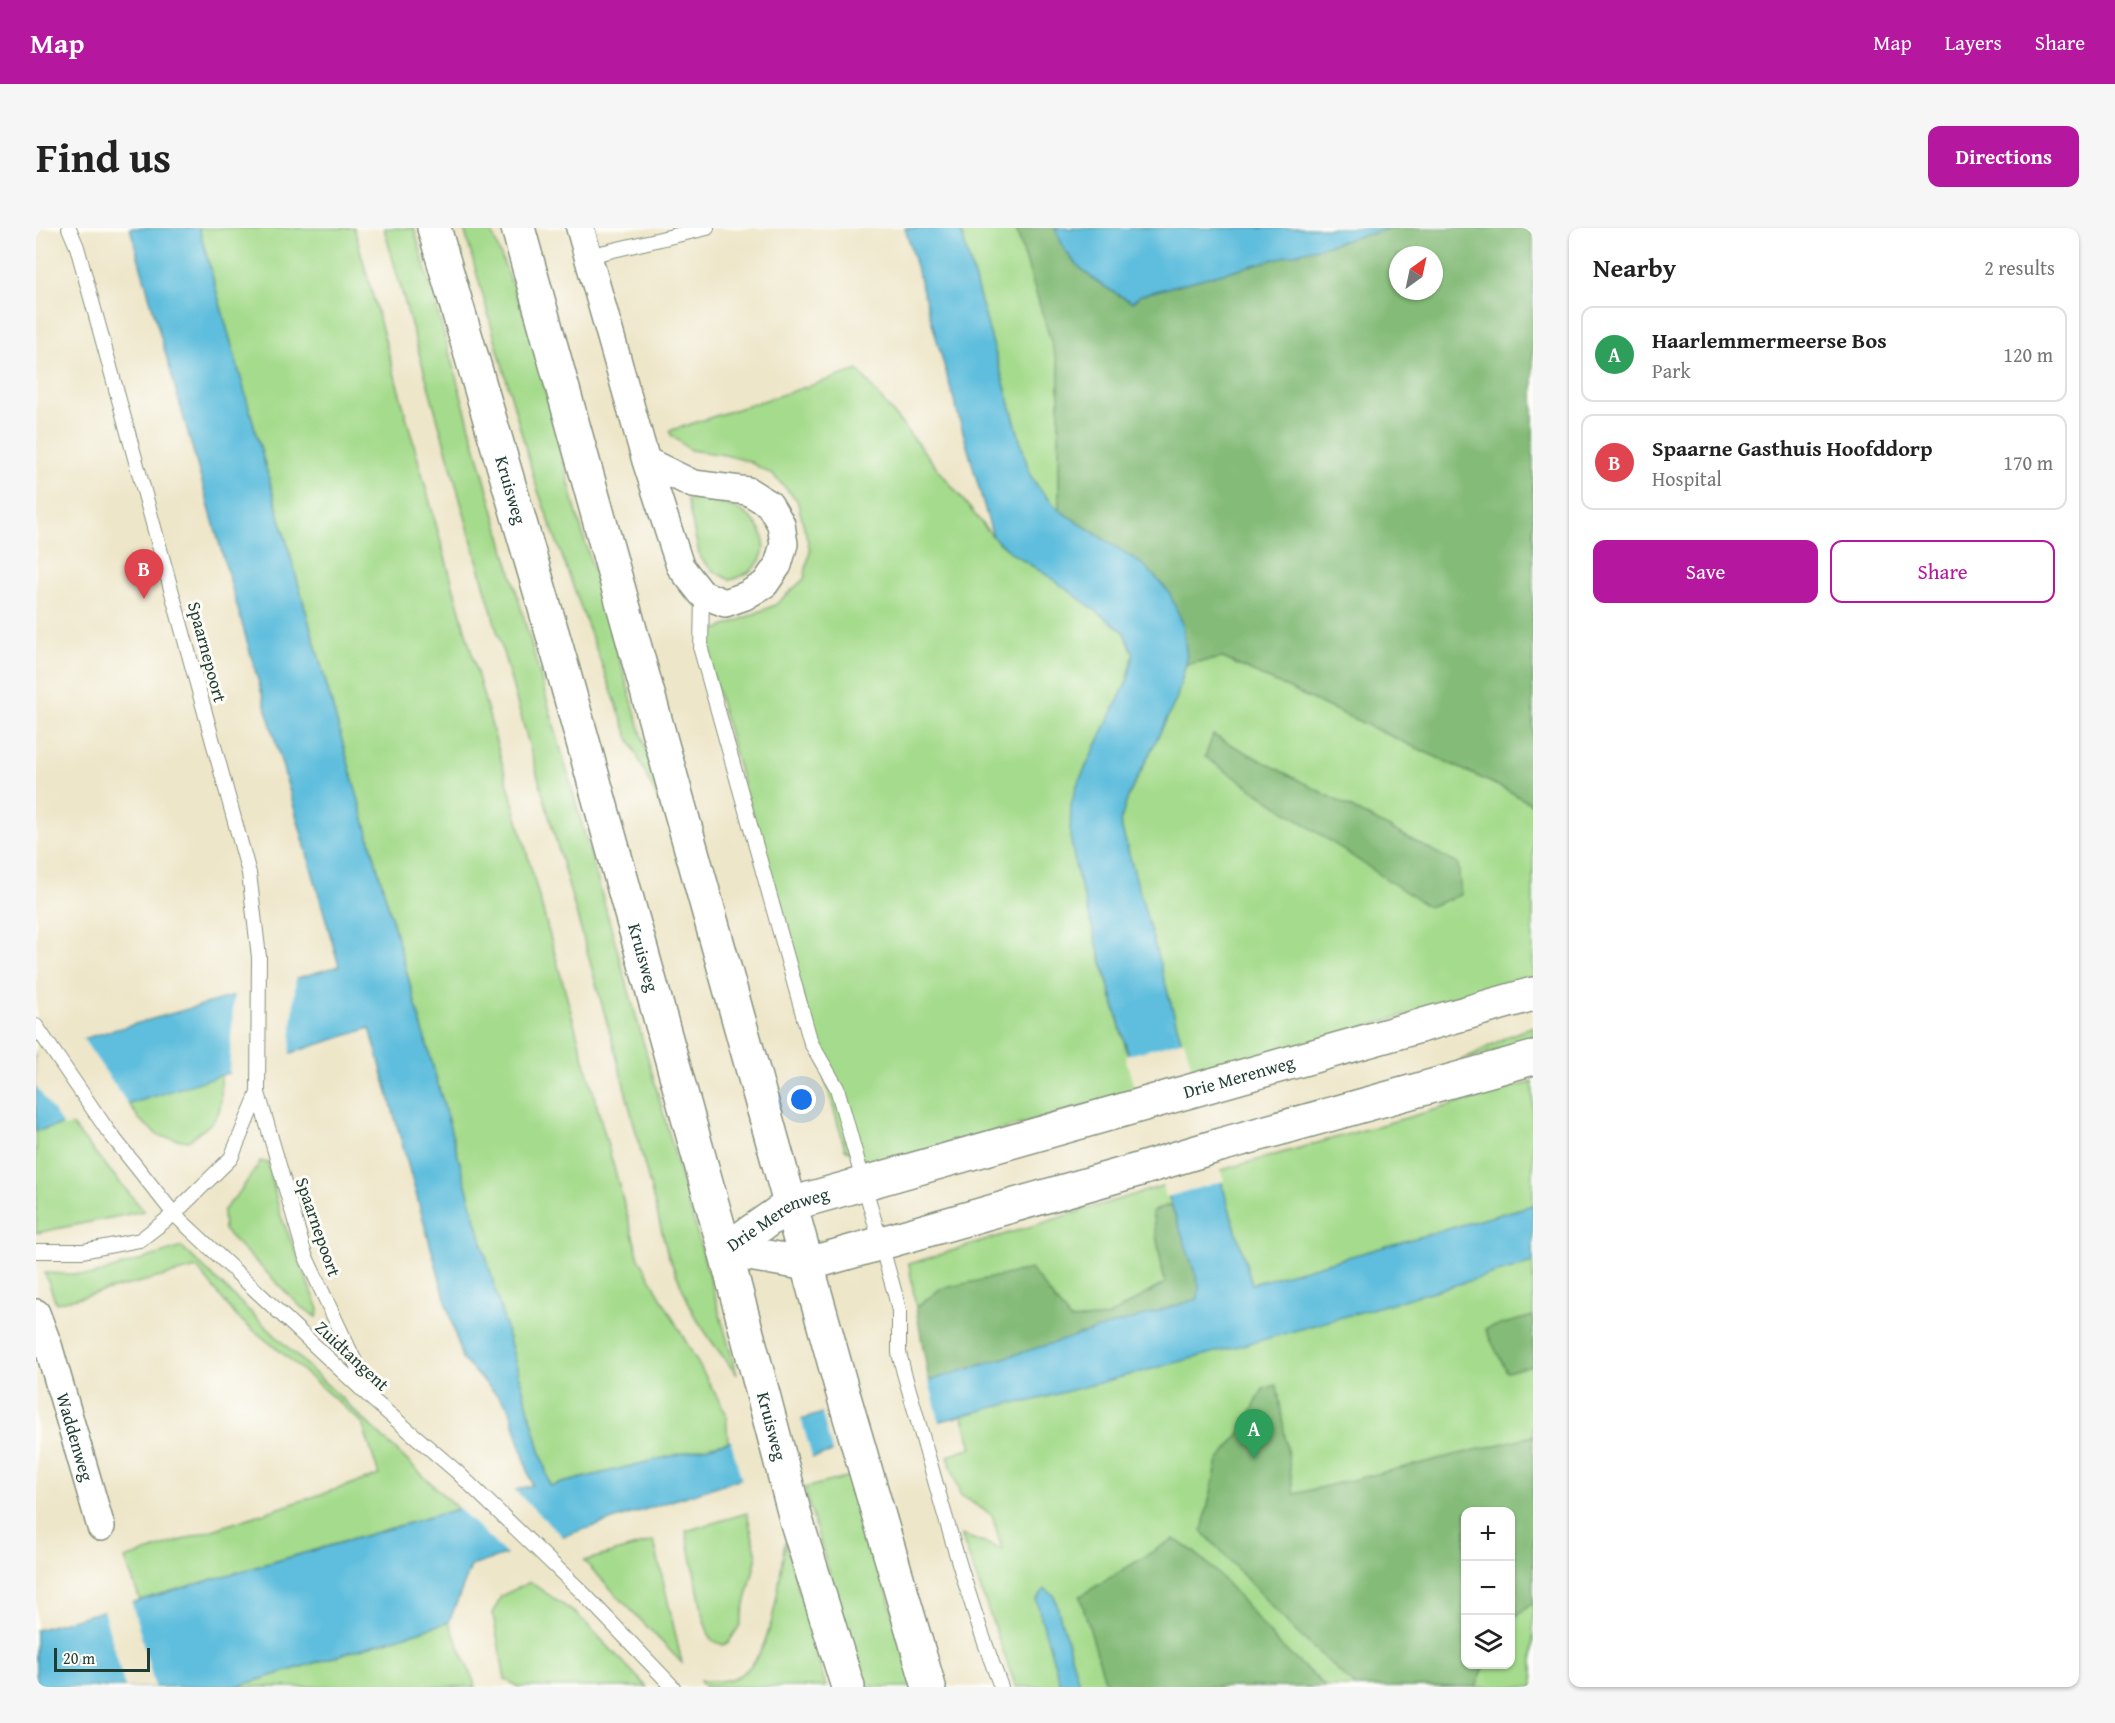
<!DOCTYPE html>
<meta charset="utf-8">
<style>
body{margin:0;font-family:"Gentium Book Plus",serif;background:#f6f6f6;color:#222}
.controls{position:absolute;right:18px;bottom:18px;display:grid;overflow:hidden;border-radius:12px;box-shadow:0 2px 4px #0004}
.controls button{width:54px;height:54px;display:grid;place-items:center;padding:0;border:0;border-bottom:2px solid #e0e0e0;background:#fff;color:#222;font:30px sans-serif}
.compass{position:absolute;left:1353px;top:18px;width:54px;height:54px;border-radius:50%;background:#fff;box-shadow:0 2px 4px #0004;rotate:33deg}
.scale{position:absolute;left:18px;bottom:15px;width:96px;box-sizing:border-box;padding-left:6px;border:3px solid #1f3d34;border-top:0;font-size:16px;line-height:21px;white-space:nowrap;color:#1f3d34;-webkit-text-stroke:4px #fdfcf7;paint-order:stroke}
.you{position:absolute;left:766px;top:872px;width:21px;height:21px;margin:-15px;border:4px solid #fff;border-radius:50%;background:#1a73e8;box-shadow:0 0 0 9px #1a73e833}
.badge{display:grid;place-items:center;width:39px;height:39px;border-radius:50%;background:#b5179e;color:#fff;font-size:20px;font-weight:700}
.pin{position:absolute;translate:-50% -50px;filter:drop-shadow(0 2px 3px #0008)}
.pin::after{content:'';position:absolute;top:32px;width:21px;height:18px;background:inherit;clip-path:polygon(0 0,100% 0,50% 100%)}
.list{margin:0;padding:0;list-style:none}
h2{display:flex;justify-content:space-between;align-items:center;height:78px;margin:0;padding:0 24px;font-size:26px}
h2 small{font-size:20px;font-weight:400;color:#767676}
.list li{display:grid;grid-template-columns:39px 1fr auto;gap:18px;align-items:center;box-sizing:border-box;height:96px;margin:0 12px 12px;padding:0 12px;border:2px solid #e0e0e0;border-radius:12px}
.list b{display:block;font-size:22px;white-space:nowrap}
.list p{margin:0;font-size:20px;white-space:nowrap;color:#767676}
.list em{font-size:20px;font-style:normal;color:#767676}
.actions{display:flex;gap:12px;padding:18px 24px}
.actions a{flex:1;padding:14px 0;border:2px solid #b5179e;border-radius:12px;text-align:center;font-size:21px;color:#b5179e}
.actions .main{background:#b5179e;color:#fff}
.icon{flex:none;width:33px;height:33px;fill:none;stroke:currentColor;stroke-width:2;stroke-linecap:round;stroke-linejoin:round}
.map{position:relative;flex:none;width:1497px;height:1459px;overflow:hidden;border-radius:12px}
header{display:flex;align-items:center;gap:36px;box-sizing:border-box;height:84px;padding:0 30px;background:#b5179e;color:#fff}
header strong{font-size:28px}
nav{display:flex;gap:33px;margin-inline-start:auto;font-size:21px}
.intro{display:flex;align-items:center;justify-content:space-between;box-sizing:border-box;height:144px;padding:0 36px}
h1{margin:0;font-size:42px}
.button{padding:15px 27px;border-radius:12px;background:#b5179e;color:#fff;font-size:21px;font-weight:700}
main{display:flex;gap:36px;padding:0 36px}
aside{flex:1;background:#fff;border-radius:12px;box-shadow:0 2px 4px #0004}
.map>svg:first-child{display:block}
</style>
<header>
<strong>Map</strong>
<nav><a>Map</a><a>Layers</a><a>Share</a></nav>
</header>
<div class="intro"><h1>Find us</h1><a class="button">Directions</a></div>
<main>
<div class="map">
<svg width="1497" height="1459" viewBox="0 0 1497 1459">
<rect width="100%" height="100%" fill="#fdfcf7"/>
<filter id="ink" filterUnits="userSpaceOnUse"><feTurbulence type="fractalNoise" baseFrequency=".0167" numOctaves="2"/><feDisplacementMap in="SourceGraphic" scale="12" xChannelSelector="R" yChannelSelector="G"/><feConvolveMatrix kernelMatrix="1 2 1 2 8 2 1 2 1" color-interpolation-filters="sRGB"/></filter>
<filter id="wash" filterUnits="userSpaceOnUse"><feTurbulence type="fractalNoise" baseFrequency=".008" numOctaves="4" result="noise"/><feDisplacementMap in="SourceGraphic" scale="24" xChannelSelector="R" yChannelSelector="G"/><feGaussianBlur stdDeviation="1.35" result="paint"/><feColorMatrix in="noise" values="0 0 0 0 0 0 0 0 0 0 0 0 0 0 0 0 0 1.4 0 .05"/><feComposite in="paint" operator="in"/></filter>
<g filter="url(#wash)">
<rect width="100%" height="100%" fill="#eee6c9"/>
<!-- green -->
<path fill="#a5db8c" stroke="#628c60" stroke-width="1.5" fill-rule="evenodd" d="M 163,0 L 318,0 L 603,1030 L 690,1185 L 692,1214 L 514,1258 Z
M 348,0 L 378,0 L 701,1147 L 676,1114 L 658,1087 L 632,1027 L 579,823 Z
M 428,0 L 454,0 L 494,102 L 540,283 L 631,592 L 592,508 L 500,257 Z
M 924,0 L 980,0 L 1023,139 L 1023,282 L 1004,262 L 994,247 Z
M 822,142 L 957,309 L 977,326 L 1017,351 L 1087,403 L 1098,426 L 1091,454 L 1041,557 L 1040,641 L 1102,864 L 839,937 L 809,921 L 666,408 L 739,377 L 768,351 L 774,322 L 761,272 L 737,247 L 712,233 L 689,227 L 654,222 L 636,208 L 633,203 Z
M 651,271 C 668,274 690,274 705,283 C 741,304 733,343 694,352 L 676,342 L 664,330 Z
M 1187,430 L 1473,563 L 1497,577 L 1497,751 L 1155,848 L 1084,594 L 1092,569 L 1140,472 L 1150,436 Z
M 1497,798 L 1497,812 L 1424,833 L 1473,808 Z
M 185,846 C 186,889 186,888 152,913 L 123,908 L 103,891 L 93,876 Z
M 1497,854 L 1497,977 L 1216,1056 L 1182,943 Z
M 34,895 L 108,983 L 0,1005 L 0,903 Z
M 225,933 L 232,935 L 244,986 L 283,1081 L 281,1089 L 264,1078 L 188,1002 L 187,983 L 205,962 Z
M 1129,957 L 1135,976 L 1116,984 L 1129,1055 L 1071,1090 L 1034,1092 L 904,1061 L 880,1080 L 873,1036 Z
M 146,1019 L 422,1281 L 104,1372 L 89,1331 L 343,1247 L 326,1195 L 251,1129 L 201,1089 L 161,1040 L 20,1075 L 9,1045 L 57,1047 Z
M 1497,1020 L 1497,1459 L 980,1459 L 925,1307 L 966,1321 L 956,1287 L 924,1267 L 912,1228 L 936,1220 L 924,1179 ZM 1430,1284 L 1474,1284 L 1474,1436 L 1430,1436 Z
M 819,1247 L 877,1459 L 827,1459 L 768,1260 Z
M 711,1285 L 721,1328 L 704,1397 L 693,1414 L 687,1417 L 675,1412 L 669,1396 L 650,1303 Z
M 618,1313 L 646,1435 L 548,1333 Z
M 749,1313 L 790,1459 L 669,1459 L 664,1453 C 677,1453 689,1454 700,1449 C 739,1431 743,1350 749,1313 Z
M 494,1354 L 542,1387 L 611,1459 L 482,1459 L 469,1451 L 457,1386 L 465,1368 Z
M 413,1394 L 440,1459 L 199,1459 Z"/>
<!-- forest -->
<path fill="#84bb78" stroke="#527c56" stroke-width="1.5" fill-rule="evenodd" d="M 980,0 L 1019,0 C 1023,7 1025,15 1029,22 C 1045,46 1071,61 1096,74 L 1105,67 L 1355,0 L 1497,0 L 1497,577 L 1473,563 L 1187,430 L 1150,436 L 1151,432 L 1147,396 L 1059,305 L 1023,282 L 1023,139 ZM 1362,27 L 1398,27 L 1398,63 L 1362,63 Z
M 1177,507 L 1422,636 L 1425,667 L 1392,679 L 1169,529 Z
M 1135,976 L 1164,1057 L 1162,1071 L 893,1153 L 880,1080 L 904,1061 L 995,1041 L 1034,1092 L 1071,1089 L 1129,1055 L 1116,984 Z
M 1497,1088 L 1497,1137 L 1471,1144 L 1449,1101 Z
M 1241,1157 L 1258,1266 L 1497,1208 L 1497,1375 L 1475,1392 L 1474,1284 L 1430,1284 L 1430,1436 L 1449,1437 L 1440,1459 L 1320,1459 L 1258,1402 L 1166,1303 L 1182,1233 L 1205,1204 L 1227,1161 Z
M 1137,1311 C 1175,1328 1213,1384 1242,1415 C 1257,1430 1274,1444 1290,1459 L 1071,1459 L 1044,1368 Z"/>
<!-- water -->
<path fill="#5ebedd" stroke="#3e7e88" stroke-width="1.5" d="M 94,0 L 163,0 L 514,1258 L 692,1214 L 1162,1071 L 1163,1057 L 1129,957 L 1040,641 L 1034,608 L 1035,577 L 1041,557 L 1091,454 L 1098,426 L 1087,403 L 1017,351 L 977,326 L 957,309 L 869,0 L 924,0 L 994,247 L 1004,262 L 1023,282 L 1109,338 L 1133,364 L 1147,396 L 1151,432 L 1140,472 L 1092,569 L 1084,594 L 1182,943 L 1216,1056 L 1497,977 L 1497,1035 L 1233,1110 L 991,1174 L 975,1175 L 905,1193 L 703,1251 L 435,1338 L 413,1394 L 199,1459 L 0,1459 L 0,1402 L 422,1281 L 496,1257 L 473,1179 L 426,1131 L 334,800 L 34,895 L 0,903 L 0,824 L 303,738 Z
M 1019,0 L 1355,0 L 1105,67 L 1096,74 C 1071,61 1045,46 1029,22 C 1025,15 1023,7 1019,0 Z
M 1009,1361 L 1018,1367 L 1044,1459 L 1025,1459 L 1000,1372 Z"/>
<!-- pier -->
<path fill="#eee6c9" d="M 260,747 L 254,828 L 193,847 L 198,765 Z
M 45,808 L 94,879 L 28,899 L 0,858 L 0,821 Z
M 1148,812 L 1188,953 L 1130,969 L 1089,828 Z
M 892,1150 L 904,1196 L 797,1227 L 785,1182 Z
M 764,1187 L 777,1233 L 706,1253 L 694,1210 Z
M 476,1260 L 528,1310 L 472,1328 L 420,1278 Z
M 95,1372 L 119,1459 L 89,1459 L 67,1380 Z"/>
</g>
<g filter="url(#ink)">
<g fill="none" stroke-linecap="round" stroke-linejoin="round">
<!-- lane casing -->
<g stroke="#86927e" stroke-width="16">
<path id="lane" d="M 33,0 L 41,19 L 213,645 L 223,729 L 222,865 L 269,1027 L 337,1172
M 552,28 L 671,0
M 666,366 L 665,422 L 775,815 L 801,860 L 859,1066 L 863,1083 L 863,1125 L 868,1145 C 899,1250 926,1357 965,1459
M 0,798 L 72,903 L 138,986 L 337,1172 L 420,1243 L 546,1364 L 637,1459
M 0,1023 L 47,1023 L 104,1012 L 138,986 L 195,930 L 222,865"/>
</g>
<!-- street casing -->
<g stroke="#86927e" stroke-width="30">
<g id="street">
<path d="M 544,0 L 610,233 L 644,338 L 666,366 L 689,375 L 709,368 L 729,356 L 742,337 L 748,316 L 745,296 L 733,276 L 712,263 L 657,256 L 610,233"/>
<path id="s1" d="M 0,1085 L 12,1117 L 65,1299"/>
</g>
</g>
<!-- primary casing -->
<g stroke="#86927e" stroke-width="36">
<g id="primary">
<path id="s2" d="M 689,1022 L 755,976 L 1497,766"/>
<path d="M 689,1022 L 772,1036 L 1098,943 L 1184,917 L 1497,830"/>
</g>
</g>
<!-- highway casing -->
<g stroke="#86927e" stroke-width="36">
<g id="highway">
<path id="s3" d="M 398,0 L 525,435 L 689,1022 L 761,1295 L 812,1459"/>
<path d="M 482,0 L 806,1162 L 893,1459"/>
</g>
</g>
<!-- lane -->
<use href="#lane" stroke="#fff" stroke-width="14"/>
<!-- street -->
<use href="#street" stroke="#fff" stroke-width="27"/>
<!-- primary -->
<use href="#primary" stroke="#fff" stroke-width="33"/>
<!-- highway -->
<use href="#highway" stroke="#fff" stroke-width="33"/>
</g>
</g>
<g text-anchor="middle" stroke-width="6" stroke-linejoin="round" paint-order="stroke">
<!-- street labels -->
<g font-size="18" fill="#1f3d34" stroke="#fdfcf7">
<text dy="6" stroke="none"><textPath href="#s3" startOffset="273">Kruisweg</textPath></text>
<text transform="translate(171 424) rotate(75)" y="6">Spaarnepoort</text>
<text dy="6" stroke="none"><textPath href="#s3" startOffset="759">Kruisweg</textPath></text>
<text dy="6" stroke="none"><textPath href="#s2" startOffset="546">Drie Merenweg</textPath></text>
<text dy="6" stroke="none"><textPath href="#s2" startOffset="62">Drie Merenweg</textPath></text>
<text transform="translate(282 999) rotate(71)" y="6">Spaarnepoort</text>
<text transform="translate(316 1128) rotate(43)" y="6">Zuidtangent</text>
<text dy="6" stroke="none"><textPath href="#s3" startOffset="1245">Kruisweg</textPath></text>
<text dy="6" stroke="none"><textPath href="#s1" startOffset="130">Waddenweg</textPath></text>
</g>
</g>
</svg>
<div class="controls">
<button>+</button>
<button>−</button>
<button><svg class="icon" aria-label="layers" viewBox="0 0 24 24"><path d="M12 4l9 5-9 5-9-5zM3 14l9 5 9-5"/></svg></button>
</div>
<svg class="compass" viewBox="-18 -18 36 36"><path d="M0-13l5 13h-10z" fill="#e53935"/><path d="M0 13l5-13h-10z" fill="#767676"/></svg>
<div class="scale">20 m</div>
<div class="you"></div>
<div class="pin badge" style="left:1218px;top:1231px;background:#2e9e5b">A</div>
<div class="pin badge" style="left:108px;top:371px;background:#e0444e">B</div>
</div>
<aside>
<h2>Nearby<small>2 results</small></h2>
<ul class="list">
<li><span class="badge" style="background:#2e9e5b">A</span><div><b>Haarlemmermeerse Bos</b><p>Park</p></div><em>120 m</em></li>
<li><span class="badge" style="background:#e0444e">B</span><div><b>Spaarne Gasthuis Hoofddorp</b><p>Hospital</p></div><em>170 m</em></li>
</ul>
<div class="actions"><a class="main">Save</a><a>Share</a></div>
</aside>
</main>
